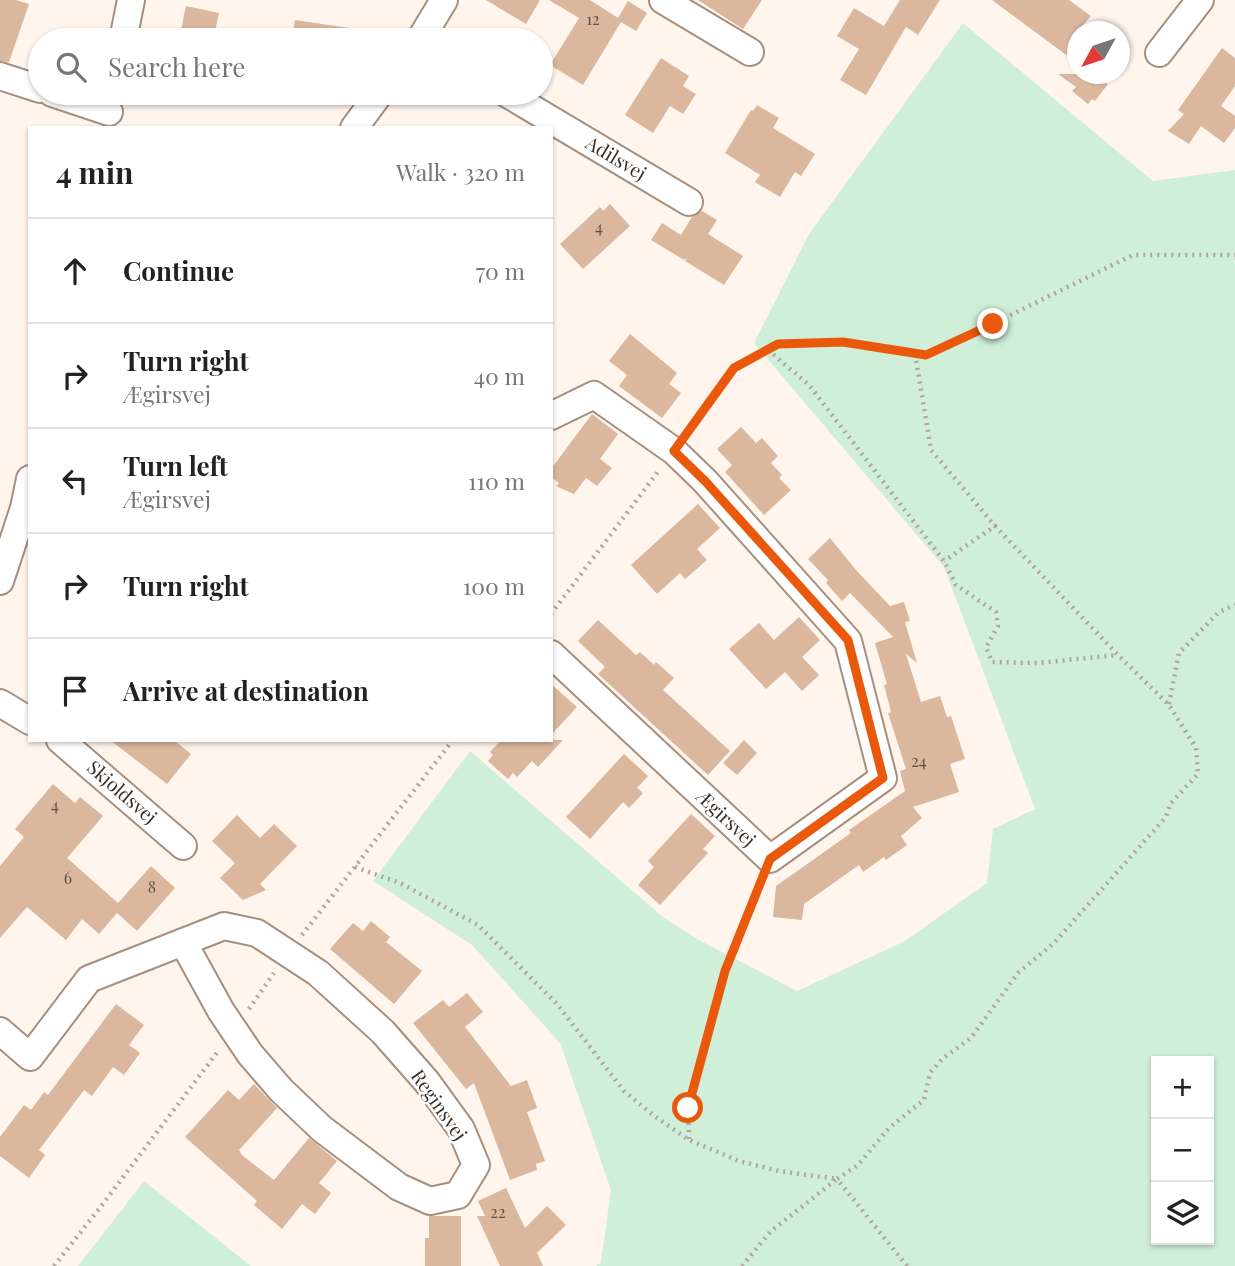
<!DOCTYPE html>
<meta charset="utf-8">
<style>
body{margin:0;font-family:"Playfair Display",serif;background:#f2f2f2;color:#222}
.controls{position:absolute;right:21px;bottom:21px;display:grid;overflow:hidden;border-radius:0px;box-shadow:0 2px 5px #0004}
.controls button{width:63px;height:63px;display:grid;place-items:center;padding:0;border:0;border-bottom:2px solid #e0e0e0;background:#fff;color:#222;font:35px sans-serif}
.compass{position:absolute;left:1067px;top:21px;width:63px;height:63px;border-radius:50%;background:#fff;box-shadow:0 2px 5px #0004;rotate:230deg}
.stop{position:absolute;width:21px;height:21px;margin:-16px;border:5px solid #ea580c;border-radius:50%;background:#fff}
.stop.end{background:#ea580c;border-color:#fff;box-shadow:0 2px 7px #0008}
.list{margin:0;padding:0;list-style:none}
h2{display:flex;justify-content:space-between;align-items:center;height:91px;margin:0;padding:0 28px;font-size:30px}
h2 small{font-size:23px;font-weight:400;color:#767676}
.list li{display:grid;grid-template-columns:46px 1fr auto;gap:21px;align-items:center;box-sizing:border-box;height:105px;padding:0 28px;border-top:2px solid #e0e0e0}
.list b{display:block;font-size:26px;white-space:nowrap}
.list p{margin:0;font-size:23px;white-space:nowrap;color:#767676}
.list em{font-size:23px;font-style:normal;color:#767676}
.icon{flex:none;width:38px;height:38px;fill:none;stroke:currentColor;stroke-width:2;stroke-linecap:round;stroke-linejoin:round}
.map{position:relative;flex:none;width:1235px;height:1266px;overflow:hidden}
.search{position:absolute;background:#fff;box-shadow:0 2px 5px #0004;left:28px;top:28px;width:525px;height:77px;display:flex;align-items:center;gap:18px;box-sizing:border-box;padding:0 24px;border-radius:38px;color:#767676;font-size:26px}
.panel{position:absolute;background:#fff;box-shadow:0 2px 5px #0004;left:28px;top:126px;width:525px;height:616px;border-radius:0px}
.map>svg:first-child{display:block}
</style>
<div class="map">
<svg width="1235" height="1266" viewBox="0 0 1235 1266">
<rect width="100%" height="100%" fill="#fff5ed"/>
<!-- green -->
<path fill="#d0efd8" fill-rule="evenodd" d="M 963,23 L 1153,181 L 1235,170 L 1235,1266 L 596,1266 L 601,1262 L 611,1190 L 560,1043 L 472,945 L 373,881 L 470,751 L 663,917 L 699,940 L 797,991 L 905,941 L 987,883 L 993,829 L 1035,809 L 944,567 L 754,343 L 809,234 ZM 1156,1061 L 1209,1061 L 1209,1240 L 1156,1240 Z
M 144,1181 L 251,1266 L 78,1266 Z"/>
<!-- building -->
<path fill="#dab79d" d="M 0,0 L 16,0 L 29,4 L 9,62 L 0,61 Z
M 486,0 L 540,0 L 526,24 Z
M 549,0 L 590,0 L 618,18 L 628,1 L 647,13 L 636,31 L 621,22 L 583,85 L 550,65 L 579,18 Z
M 698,0 L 762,0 L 743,29 Z
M 900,0 L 940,0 L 918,35 L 906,27 L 866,95 L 840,80 L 859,49 L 837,36 L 854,8 L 884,26 Z
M 992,0 L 1069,0 L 1091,16 L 1077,32 L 1077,63 Z
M 186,6 L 219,13 L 213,40 L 179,40 Z
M 295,20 L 356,29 L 355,40 L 292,40 Z
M 1222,48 L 1235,58 L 1235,86 L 1221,106 L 1235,116 L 1235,128 L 1224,143 L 1201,126 L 1189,144 L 1168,131 L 1184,114 L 1178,110 Z
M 661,58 L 689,76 L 683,86 L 696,94 L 683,114 L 670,106 L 653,133 L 625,115 Z
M 1058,74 L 1094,74 L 1108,84 L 1095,101 L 1092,99 L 1088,104 L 1072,91 L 1076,87 Z
M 757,105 L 779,118 L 773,128 L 815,154 L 801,176 L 795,172 L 780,197 L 755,182 L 760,175 L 725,153 L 751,110 L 753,111 Z
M 610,204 L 630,226 L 583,269 L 560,244 L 600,207 L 603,211 Z
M 702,211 L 717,220 L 708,234 L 743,256 L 724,285 L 685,261 L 687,258 L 684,260 L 651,240 L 662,223 L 681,235 L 692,217 Z
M 630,334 L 677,373 L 669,384 L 681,393 L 662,418 L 619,386 L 627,375 L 609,361 Z
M 592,414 L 618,434 L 600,459 L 612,468 L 597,486 L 586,478 L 574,494 L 556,486 L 559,483 L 551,477 L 551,469 Z
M 741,427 L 756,443 L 762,438 L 778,456 L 771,463 L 782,475 L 779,478 L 791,490 L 764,515 L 725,472 L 732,465 L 717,449 Z
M 698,504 L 720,528 L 697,549 L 707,560 L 685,579 L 680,573 L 657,594 L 631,565 Z
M 830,538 L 856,570 L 890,606 L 904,602 L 910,621 L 905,622 L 917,663 L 906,654 L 921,702 L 940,696 L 947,717 L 951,716 L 965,759 L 950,764 L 959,792 L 913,807 L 922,818 L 901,836 L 907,845 L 886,860 L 884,857 L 863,872 L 859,865 L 804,904 L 802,920 L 773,917 L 776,886 L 851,833 L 849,830 L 905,791 L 900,771 L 906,769 L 888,713 L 891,712 L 884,685 L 887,684 L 875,643 L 893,637 L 850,593 L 842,601 L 826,583 L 828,580 L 808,559 Z
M 799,617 L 820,640 L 802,657 L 819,675 L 802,691 L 785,672 L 766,689 L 729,649 L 759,623 L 774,640 Z
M 598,620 L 636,655 L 640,652 L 654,665 L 656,662 L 674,678 L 663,690 L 730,751 L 708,775 L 598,674 L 605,667 L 578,641 Z
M 551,684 L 577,707 L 551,735 Z
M 110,740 L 174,740 L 191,754 L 167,784 Z
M 501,740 L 563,740 L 538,767 L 532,761 L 517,777 L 513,773 L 508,779 L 488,761 L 493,755 L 490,752 Z
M 744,740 L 757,753 L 737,775 L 723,763 Z
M 624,754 L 648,776 L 637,788 L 643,793 L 629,808 L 623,802 L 590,839 L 566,817 Z
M 53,784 L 75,803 L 80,797 L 103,816 L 67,858 L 118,903 L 151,866 L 175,888 L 137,931 L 117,913 L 99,934 L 82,919 L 66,940 L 27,907 L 0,938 L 0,866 L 24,837 L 15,829 Z
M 691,814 L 715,836 L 703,849 L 708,853 L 660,905 L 638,885 L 654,867 L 648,861 Z
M 237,815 L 260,838 L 274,824 L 297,846 L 260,884 L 266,890 L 243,900 L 220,878 L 235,863 L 212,841 Z
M 371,921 L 390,937 L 386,942 L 422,971 L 394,1004 L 330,949 L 353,923 L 363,931 Z
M 467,993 L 483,1012 L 465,1027 L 511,1086 L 527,1080 L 537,1108 L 527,1112 L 545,1161 L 536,1164 L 537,1170 L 510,1180 L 474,1083 L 466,1089 L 413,1023 L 443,1000 L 449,1007 Z
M 116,1004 L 144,1025 L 129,1045 L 140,1053 L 124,1075 L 113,1067 L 92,1096 L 84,1090 L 39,1150 L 45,1155 L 29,1178 L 0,1156 L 0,1137 L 24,1105 L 31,1110 L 44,1092 L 48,1095 Z
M 254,1084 L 277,1108 L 239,1150 L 242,1155 L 274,1180 L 309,1138 L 337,1161 L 319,1183 L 331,1193 L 315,1214 L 302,1204 L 282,1229 L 254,1205 L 257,1201 L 185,1137 L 228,1090 L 239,1100 Z
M 506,1188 L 525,1228 L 547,1206 L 566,1225 L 537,1253 L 543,1266 L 500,1266 L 477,1216 L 485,1216 L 478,1201 Z
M 429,1216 L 461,1216 L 461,1266 L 425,1266 L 425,1238 L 429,1238 Z"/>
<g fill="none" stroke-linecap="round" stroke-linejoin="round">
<!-- minor casing -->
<g stroke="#a68f7e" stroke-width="30">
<path id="minor" d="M 663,0 L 750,52
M 123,40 L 131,0
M 420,40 L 444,0
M 1159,53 L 1200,0
M 0,76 L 40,89
M 52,93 L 109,112
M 506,93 L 689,202
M 354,128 L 380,93
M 551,416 L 594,395 L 674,451 L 705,481 L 848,641 L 883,778 L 770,859 L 551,654
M 0,581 L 24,508 L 30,479
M 0,703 L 30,721
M 60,740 L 183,846
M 0,1031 L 30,1057 L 89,979 L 224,926 L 257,933 L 318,973 L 383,1032 L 427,1082 L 461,1129 L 476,1165 L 458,1195 L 430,1201 L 399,1187 L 322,1129 L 281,1090 L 250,1054 L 221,1011 L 183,942"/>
</g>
<!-- path -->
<path stroke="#aea59d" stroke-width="4.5" stroke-dasharray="2 5" stroke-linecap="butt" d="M 768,350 L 809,385 L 944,561 L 956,585 L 996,612 L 998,626 L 986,647 L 992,662 L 1037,663 L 1117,655
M 915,354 L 931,450 L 995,526
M 688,431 L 734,368 L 778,344 L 843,342 L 927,356 L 1133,255 L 1235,255
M 551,614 L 660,469
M 1169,704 L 1179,653 L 1219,612 L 1235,605
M 355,867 L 400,883 L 478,925 L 557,1004 L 624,1091 L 653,1115 L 689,1140 L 739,1161 L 779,1171 L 837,1179 L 770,1232 L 742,1266
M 302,935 L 453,740
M 249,1009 L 274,973
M 689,1139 L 688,1108 L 725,971 L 762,880
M 54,1266 L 102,1205 L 219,1050
M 907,1266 L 837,1179 L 858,1165 L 889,1128 L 924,1100 L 930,1073 L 942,1059 L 971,1038 L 1018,973 L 1054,943 L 1166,817 L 1170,804 L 1198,774 L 1196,748 L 1169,705 L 1118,655 L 995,526 L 944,561"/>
<!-- minor -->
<use href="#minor" stroke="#fff" stroke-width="26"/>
</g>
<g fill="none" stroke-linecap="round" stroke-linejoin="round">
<!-- route -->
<path stroke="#ea580c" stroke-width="9" d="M 688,1108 L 725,971 L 770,859 L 883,778 L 848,640 L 705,481 L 674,451 L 734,368 L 778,344 L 843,342 L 926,355 L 993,324"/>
</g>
<g text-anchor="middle" stroke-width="5" stroke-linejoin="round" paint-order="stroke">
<!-- number labels -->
<g font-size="16" fill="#605044">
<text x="593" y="25">12</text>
<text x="599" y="233">4</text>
<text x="919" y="767">24</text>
<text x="55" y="811">4</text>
<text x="68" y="884">6</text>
<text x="152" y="893">8</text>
<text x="498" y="1218">22</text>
</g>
<!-- street labels -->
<g font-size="19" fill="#372e27" stroke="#fff">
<text transform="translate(616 158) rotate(31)" y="7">Adilsvej</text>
<text transform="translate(122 792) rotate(41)" y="7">Skjoldsvej</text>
<text transform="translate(726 818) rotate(43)" y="7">Ægirsvej</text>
<text transform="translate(439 1105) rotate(55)" y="7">Reginsvej</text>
</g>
</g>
</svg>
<div class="controls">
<button>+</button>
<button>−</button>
<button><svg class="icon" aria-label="layers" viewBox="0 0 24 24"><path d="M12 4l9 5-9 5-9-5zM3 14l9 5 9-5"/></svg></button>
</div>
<svg class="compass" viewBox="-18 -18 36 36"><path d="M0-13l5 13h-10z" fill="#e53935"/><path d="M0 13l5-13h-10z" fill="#767676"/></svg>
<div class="stop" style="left:688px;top:1108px"></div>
<div class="stop end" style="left:993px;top:324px"></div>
<div class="search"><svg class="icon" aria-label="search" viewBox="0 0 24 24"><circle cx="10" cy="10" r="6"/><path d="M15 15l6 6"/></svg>Search here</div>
<section class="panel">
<h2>4 min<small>Walk · 320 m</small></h2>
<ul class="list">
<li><svg class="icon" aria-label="ahead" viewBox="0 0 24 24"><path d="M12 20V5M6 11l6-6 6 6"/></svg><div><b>Continue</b></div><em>70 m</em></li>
<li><svg class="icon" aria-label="right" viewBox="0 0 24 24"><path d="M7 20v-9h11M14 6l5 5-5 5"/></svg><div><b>Turn right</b><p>Ægirsvej</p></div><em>40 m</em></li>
<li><svg class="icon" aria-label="left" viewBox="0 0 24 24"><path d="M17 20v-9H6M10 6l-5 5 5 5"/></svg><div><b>Turn left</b><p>Ægirsvej</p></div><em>110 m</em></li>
<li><svg class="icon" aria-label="right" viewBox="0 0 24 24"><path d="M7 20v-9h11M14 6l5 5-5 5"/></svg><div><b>Turn right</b></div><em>100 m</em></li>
<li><svg class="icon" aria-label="arrive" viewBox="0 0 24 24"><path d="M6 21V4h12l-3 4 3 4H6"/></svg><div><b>Arrive at destination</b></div></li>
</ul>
</section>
</div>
